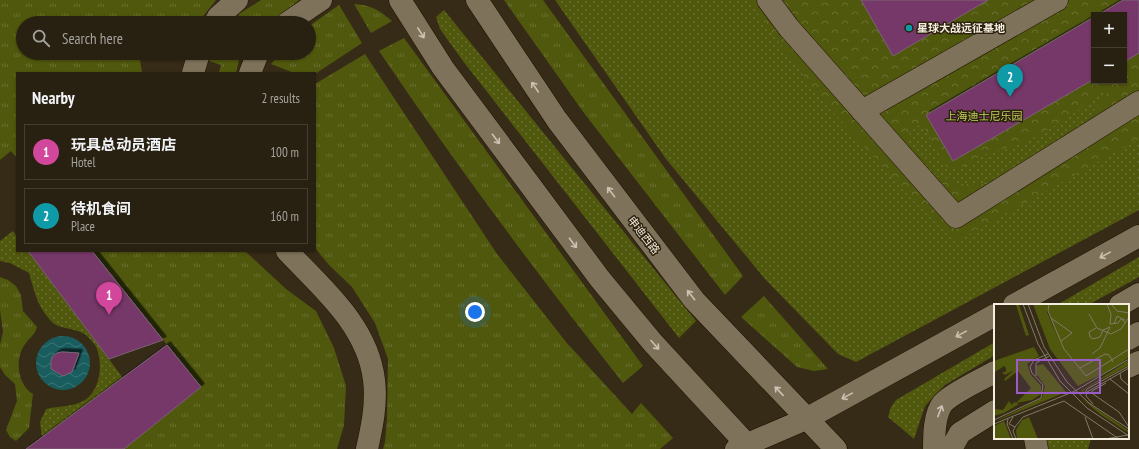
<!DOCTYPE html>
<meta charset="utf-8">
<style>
body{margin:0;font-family:"PT Sans Narrow","Noto Sans SC",sans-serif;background:#342d1e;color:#f1f3f6}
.controls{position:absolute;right:12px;top:12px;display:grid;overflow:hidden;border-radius:0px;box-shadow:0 1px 3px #0004}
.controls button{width:36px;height:36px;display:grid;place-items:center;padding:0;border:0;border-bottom:1px solid #443e30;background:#282010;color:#f1f3f6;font:20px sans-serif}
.you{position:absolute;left:475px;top:312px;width:14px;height:14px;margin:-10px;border:3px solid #fff;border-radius:50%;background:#1a73e8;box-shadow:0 0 0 6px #1a73e833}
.badge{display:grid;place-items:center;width:26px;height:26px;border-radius:50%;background:#ea580c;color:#fff;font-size:13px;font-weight:700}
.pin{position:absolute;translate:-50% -33px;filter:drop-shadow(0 1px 2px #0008)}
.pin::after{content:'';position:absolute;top:21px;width:14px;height:12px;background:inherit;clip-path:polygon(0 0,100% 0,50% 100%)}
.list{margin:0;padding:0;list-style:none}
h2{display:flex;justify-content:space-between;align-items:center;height:52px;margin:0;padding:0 16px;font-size:17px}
h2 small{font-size:13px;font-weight:400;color:#a5a39f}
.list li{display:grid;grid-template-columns:26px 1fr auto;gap:12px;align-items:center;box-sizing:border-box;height:56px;margin:0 8px 8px;padding:0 8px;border:1px solid #443e30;border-radius:0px}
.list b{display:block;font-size:15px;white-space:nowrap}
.list p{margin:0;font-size:13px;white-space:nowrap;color:#a5a39f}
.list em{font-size:13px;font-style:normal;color:#a5a39f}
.icon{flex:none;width:22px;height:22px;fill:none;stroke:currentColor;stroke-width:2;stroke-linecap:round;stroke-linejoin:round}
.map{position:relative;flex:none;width:1139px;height:449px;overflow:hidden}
.search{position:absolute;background:#282010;box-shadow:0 1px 3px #0004;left:16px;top:16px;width:300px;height:44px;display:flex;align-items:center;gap:10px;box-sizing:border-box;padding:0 14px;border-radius:22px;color:#a5a39f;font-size:15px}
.panel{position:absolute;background:#282010;box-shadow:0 1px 3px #0004;left:16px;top:72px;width:300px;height:180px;border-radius:0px}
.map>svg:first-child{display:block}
</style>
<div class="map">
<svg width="1139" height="449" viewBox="0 0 1139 449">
<defs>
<pattern id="grass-tufts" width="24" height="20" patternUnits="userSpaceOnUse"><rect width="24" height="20" fill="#50580d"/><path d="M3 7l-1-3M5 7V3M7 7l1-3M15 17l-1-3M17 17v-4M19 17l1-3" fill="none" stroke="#6a7030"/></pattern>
<pattern id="forest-crowns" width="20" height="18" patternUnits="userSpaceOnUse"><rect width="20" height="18" fill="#50580d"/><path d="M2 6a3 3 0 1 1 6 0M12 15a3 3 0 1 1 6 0" fill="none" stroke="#6a7030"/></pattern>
<pattern id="garden-dots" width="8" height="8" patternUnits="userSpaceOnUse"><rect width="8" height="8" fill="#50580d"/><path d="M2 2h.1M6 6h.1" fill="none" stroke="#6a7030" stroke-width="1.8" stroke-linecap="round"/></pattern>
<pattern id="water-waves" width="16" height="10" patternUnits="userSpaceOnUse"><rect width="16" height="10" fill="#195d5e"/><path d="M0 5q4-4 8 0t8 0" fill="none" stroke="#3b7575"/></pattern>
<filter id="shadow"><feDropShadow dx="3.5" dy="-3.5" stdDeviation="0" flood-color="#0009"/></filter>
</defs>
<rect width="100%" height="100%" fill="#362b16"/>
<!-- grass -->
<path fill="url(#grass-tufts)" d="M 0,0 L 216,0 L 201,19 L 190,18 L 170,23 L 23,23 L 23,53 L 139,53 L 142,73 L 17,73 L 17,158 L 11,151 L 0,160 Z
M 261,0 L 299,0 L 272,23 L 237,22 L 239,14 Z
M 504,0 L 543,0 L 743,276 L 725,295 L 584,113 Z
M 354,4 C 371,5 379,10 392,21 L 371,33 Z
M 339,5 L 362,43 L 315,74 L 294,73 L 271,64 L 281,53 L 309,53 L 309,26 Z
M 404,38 L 643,366 L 623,383 C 538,275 456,165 379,51 Z
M 212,53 L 229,53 L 239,60 L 236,73 L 219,73 L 221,65 L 209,61 Z
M 365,54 L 497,254 L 566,342 L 632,414 L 641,403 L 673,438 L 660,449 L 383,449 L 385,442 L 387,418 L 388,359 L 375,323 L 352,287 L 329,265 L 315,248 L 315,84 Z
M 92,251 L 245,251 L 286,289 L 316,311 L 334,348 L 346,386 L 344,425 L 337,449 L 124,449 L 201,387 Z
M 0,277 L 8,280 L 16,286 L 21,295 L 23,311 L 37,327 C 35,335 30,337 26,343 C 14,357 17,385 33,394 L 29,428 L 16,441 L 10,437 L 6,430 L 17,401 L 15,384 L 5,375 L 0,367 L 0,345 L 3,332 L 0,310 Z
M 764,296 L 828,369 L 814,371 L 797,367 L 741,317 Z"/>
<!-- forest -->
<path fill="url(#forest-crowns)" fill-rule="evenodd" d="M 735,0 L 1139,0 L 1139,172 L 968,268 ZM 1094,15 L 1124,15 L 1124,81 L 1094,81 Z"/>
<!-- garden -->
<path fill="url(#garden-dots)" d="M 555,0 L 748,0 L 821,99 L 910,197 L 955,242 L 1139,139 L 1139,210 L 856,362 L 838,354 L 765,279 L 666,159 Z
M 444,10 L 696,321 L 679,338 L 463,61 L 440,29 L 436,17 Z
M 1101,89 L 1108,92 L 1082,126 L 1033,158 L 983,184 L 959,184 L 936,175 L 917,163 L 907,152 L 907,137 L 917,126 L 923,125 L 946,166 L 953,169 L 964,166 L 983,155 L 1025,142 L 1040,135 L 1076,112 Z
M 13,231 L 17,237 L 17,251 L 28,251 L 123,378 L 42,437 L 40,422 L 46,409 C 59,406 73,407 85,400 C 100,390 103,365 97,349 C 96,345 89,338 86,335 C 77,328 58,329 52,322 C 37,306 35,293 29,273 L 10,263 L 0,261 L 0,241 Z
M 1139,257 L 1139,277 L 1088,305 L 1057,305 Z
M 995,342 L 995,355 L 945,385 L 925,406 L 914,439 L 888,417 L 891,407 L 896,400 Z
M 1046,438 L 1091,438 L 1088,449 L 1048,449 Z"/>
<!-- water -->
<path fill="url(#water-waves)" d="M36 363a27 27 0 1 1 54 0a27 27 0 1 1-54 0Z"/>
<!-- building -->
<path fill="#763768" stroke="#7a6474" filter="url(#shadow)" d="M 861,0 L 988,0 L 893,56 Z
M 1123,0 L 1139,0 L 1139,53 L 1124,62 L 1124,15 L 1098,15 Z
M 1094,17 L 1094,79 L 953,161 L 926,115 Z
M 28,251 L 92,251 L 163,340 L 109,359 Z
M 167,345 L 201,387 L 124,449 L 26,449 Z
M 62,352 L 79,353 L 72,372 L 63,376 L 51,369 L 51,362 L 52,357 L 57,353 Z"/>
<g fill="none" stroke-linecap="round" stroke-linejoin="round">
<!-- minor casing -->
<g stroke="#1e1301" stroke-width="23">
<path id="minor" d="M 400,0 L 443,68 L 600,279 L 653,343 L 751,449
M 477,0 L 557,120 L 694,300 L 836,449
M 768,0 L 789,28 L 956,217 L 1139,102
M 215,23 L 218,17 L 237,0
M 287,23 L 321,0
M 193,73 L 199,53
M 250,73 L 258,53
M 862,111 L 1057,0
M 287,251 C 322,288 368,326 374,380 C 377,403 372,427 367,449
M 1014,305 L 1139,236
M 1120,305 L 1139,294
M 1128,339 L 1139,333
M 1128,367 L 1139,362
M 1035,438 L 1037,449
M 736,449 L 806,419 L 995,315
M 934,449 C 934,435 934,414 943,403 C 952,393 982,379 995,372
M 951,449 L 960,433 L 995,411"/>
</g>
<!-- minor -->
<use href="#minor" stroke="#7f725b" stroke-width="22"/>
</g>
<!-- one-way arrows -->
<defs><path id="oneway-shaft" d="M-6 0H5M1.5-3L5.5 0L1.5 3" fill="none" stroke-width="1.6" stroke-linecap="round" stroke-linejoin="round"/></defs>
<g stroke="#ccc2b1">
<use href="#oneway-shaft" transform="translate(421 33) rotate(58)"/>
<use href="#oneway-shaft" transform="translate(535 87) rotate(-124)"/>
<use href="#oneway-shaft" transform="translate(496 139) rotate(53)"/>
<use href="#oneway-shaft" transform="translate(611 192) rotate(-127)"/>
<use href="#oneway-shaft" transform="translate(573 243) rotate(53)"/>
<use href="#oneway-shaft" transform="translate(1105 255) rotate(151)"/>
<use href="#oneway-shaft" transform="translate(691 295) rotate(-128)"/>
<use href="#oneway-shaft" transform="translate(961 334) rotate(151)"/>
<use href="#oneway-shaft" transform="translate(655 345) rotate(48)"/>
<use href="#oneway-shaft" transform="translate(779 391) rotate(-133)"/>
<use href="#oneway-shaft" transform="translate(847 396) rotate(151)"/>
<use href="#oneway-shaft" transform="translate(940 411) rotate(-69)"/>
</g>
<!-- markers -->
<circle fill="#0f9aa8" stroke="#2c210c" stroke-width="1.5" cx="909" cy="28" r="4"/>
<g text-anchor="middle" stroke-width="3" stroke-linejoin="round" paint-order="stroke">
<!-- poi labels -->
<g font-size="11" font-weight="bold" fill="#f5ede0" stroke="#2c210c" text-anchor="start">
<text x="917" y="32">星球大战远征基地</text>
</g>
<!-- park labels -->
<g font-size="11" fill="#c0cf5e" stroke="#2c210c">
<text x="984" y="120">上海迪士尼乐园</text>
</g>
<!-- street labels -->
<g font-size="11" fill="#f5ede0" stroke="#2c210c">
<text transform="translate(644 235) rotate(52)" y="4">申迪西路</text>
</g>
</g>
<!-- overview -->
<g transform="translate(994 304)">
<rect width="135" height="135" fill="#362b16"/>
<path d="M 40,43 L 45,52 L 33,60 L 37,71 L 47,82 L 47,90 L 38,96 L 22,99 L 37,84 L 24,67 L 11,77 L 10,75 L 20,66 L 11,71 L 8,68 L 12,68 L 12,64 L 10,62 L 1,68 L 0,57 ZM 49,60 L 72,88 L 0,118 L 48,94 L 51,82 L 43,71 L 42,62 ZM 15,97 L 18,101 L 20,98 L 25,100 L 10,109 L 0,112 L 0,105 L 9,106 ZM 35,113 L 44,135 L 23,135 L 22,126 L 28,116 ZM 10,117 L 17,135 L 0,135 L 0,122 Z" fill="#50580d"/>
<path d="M 51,0 L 135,0 L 135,50 L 93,76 L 66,40 Z" fill="#50580d"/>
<path d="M 39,0 L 53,0 L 53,8 L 66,39 L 92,74 L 135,49 L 135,53 L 121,64 L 84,82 L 56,45 ZM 22,1 L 25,1 L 35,31 L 32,32 ZM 135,56 L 135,61 L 92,84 L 89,88 L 87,87 ZM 87,94 L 135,127 L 135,129 L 106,110 Z" fill="#50580d"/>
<path fill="none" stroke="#827967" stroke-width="1" d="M 29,0 L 44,40 L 66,77 L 93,104 L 135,132M 34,0 L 50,43 L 73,78 L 95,99 L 135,125M 55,0 L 54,7 L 70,45 L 92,72 L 135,45M 113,0 L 117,10 L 116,20 L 124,19 L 127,15 L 131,18M 117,0 L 123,7 L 135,9M 95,10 L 103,24 L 117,30 L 127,25 L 135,13M 57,14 L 78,29 L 67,37M 120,20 L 123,12 L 131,16M 102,24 L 95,28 L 96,33 L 99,35 L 106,33 L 109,26 L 116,23M 98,50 L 106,44 L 116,23M 86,64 L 111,50 L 115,51 L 119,58M 126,69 L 127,75 L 135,82M 42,72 L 42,59 L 55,52M 116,75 L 135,90M 112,79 L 98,87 L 99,90 L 125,108 L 135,123M 91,89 L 93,85 L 135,62M 99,100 L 92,92 L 93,88 L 135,64M 19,113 L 15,120 L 21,123 L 29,113 L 70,97 L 125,135M 91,113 L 99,135M 14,115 L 13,120 L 19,135M 0,116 L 47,94 L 49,81 L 38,69 L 36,63 L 40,56 L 54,50M 0,120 L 81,87 L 135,55M 21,123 L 19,127 L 22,135M 111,135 L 134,131"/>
<path fill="#9a5cc7" fill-opacity="0.15" stroke="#9a5cc7" stroke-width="2" d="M 23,56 L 106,56 L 106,89 L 23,89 Z"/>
<rect width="135" height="135" fill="none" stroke="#f5ede0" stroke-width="2"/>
</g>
</svg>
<div class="controls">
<button>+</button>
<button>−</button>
</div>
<div class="you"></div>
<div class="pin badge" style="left:109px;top:315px;background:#d1479c">1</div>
<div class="pin badge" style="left:1010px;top:97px;background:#0f9aa8">2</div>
<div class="search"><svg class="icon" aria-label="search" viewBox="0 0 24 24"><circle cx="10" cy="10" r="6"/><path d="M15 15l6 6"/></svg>Search here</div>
<section class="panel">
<h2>Nearby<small>2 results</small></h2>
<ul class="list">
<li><span class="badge" style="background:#d1479c">1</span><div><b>玩具总动员酒店</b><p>Hotel</p></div><em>100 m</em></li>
<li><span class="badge" style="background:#0f9aa8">2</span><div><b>待机食间</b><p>Place</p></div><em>160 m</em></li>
</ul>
</section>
</div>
